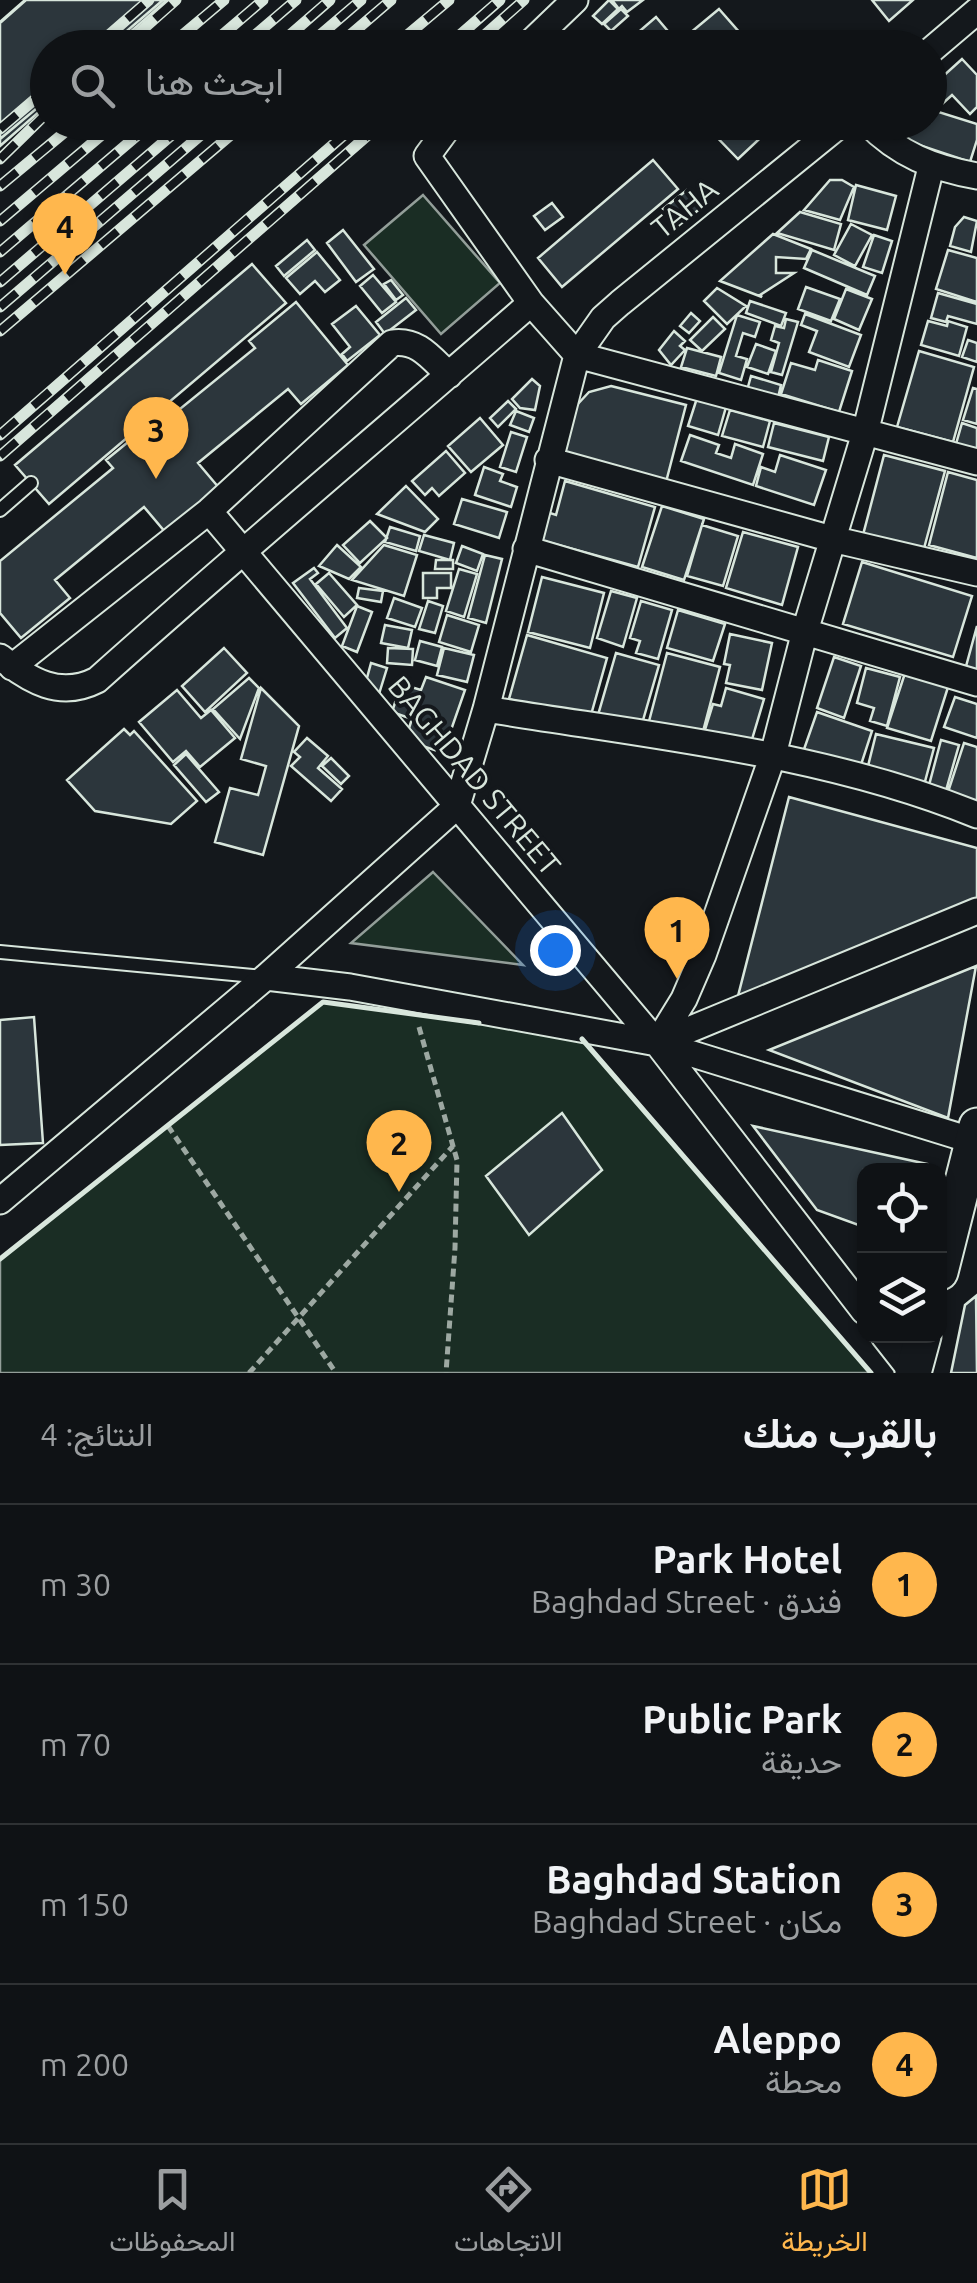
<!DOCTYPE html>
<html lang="ar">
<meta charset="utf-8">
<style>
body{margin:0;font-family:Ubuntu,Vazirmatn,sans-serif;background:#181b1e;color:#f1f3f6;direction:rtl}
.controls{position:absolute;right:30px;bottom:30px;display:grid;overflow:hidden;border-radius:20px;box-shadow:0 2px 8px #0004}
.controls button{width:90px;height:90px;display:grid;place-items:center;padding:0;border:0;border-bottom:2px solid #2f3234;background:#0f1215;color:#f1f3f6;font:50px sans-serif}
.you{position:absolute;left:555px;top:950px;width:35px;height:35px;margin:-25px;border:8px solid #fff;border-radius:50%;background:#1a73e8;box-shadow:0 0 0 15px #1a73e833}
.badge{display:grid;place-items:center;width:65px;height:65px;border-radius:50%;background:#ffb74d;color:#111;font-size:32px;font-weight:700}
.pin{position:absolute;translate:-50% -82px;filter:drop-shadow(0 2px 5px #0008)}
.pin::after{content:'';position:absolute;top:52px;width:35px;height:30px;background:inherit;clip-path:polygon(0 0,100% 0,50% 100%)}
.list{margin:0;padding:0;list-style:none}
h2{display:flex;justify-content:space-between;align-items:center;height:130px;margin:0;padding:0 40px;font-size:42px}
h2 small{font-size:32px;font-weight:400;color:#9b9ea0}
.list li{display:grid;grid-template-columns:65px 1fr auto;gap:30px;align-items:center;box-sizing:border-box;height:160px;padding:0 40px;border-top:2px solid #2f3234}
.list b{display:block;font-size:38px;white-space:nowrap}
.list p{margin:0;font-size:32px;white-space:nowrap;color:#9b9ea0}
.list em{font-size:32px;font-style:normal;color:#9b9ea0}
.icon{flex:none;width:55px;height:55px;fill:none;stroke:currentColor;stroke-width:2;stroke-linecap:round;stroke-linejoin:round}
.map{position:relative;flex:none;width:977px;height:1373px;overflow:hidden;direction:ltr}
.search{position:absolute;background:#0f1215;box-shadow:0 2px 8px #0004;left:30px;right:30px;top:30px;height:110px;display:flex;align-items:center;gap:25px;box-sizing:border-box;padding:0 35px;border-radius:55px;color:#9b9ea0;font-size:38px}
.sheet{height:770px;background:#0f1215}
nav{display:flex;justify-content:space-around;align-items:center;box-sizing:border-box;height:140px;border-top:2px solid #2f3234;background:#0f1215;font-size:28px;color:#9b9ea0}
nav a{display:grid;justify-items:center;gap:5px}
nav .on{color:#ffb74d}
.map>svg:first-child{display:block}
</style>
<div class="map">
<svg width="977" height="1373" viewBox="0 0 977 1373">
<rect width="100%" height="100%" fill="#14181c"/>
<!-- green -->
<path fill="#1a2d24" stroke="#939e99" stroke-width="2.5" d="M 423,195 L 500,283 L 441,334 L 364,245 Z
M 433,872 L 523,965 L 351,943 Z
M 323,1002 L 582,1038 L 871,1373 L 0,1373 L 0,1259 Z"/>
<!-- building -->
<path fill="#2c363c" stroke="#d8e6dc" stroke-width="2.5" d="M 25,0 L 163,0 L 107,48 L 48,48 L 48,99 L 0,139 L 0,22 Z
M 26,0 L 167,0 L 112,48 L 48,48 L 48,104 L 0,146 L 0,23 Z
M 609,0 L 618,9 L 602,24 L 593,16 Z
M 612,0 L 643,0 L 627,12 L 622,6 L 619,9 Z
M 872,0 L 913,0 L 889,21 Z
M 621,9 L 628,16 L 611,31 L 604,24 Z
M 719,9 L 740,33 L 723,48 L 620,48 L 656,17 L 678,43 Z
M 962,59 L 977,75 L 977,107 L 970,114 L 952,95 L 941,105 L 930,94 L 930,88 Z
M 930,99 L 936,106 L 932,110 L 977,124 L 977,140 L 970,162 L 907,141 L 904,122 L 930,122 Z
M 768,122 L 772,127 L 738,159 L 704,124 Z
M 653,160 L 678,189 L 562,287 L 538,258 Z
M 830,180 L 842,180 L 854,187 L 840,220 L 804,210 Z
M 856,185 L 896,196 L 887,230 L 848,220 Z
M 687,190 L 701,208 L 678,226 L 663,209 Z
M 552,203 L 563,217 L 545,230 L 534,216 Z
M 800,212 L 841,224 L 834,250 L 777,233 Z
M 964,217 L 977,221 L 971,252 L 950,246 L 955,227 Z
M 851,224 L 872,235 L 855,266 L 834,255 Z
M 343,230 L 374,269 L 356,282 L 327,243 Z
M 773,234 L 811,249 L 806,259 L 776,257 L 776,273 L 794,273 L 760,295 L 762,297 L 720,281 Z
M 874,235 L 892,241 L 882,273 L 863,267 Z
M 307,240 L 315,250 L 284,276 L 276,266 Z
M 812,250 L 875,276 L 867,295 L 804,268 Z
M 948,250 L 977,258 L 977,302 L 936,289 Z
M 317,252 L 340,280 L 325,292 L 315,281 L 300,294 L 286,278 Z
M 252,264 L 286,303 L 49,504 L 15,465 Z
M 373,275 L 396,302 L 382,313 L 360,286 Z
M 391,280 L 403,295 L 396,300 L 384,284 Z
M 806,287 L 840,299 L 831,321 L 798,309 Z
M 717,288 L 746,306 L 727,324 L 704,301 Z
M 846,289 L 872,299 L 859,330 L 834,319 Z
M 938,293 L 977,304 L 977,324 L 948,316 L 946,322 L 931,318 Z
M 406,298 L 416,310 L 385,334 L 376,322 Z
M 750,301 L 786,313 L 781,326 L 746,313 Z
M 296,302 L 348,365 L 301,404 L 288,389 L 198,463 L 220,489 L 166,533 L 144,507 L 55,580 L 70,598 L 21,638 L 0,613 L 0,561 L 113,468 L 106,460 L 160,416 L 164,422 L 255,348 L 249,341 Z
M 356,306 L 380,335 L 347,361 L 342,354 L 350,347 L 332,324 Z
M 691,313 L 700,321 L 689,333 L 680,326 Z
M 805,314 L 861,335 L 849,367 L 809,352 L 817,331 L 801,325 Z
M 737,315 L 760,322 L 755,337 L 743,333 L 736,356 L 747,359 L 741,380 L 719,373 Z
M 713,317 L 725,329 L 702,351 L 690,340 Z
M 786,319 L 798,322 L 782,375 L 771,372 L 779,343 L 771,340 L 775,326 L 784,328 Z
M 928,321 L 947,326 L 948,321 L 967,327 L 959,356 L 921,345 Z
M 674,331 L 685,341 L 680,346 L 685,350 L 671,365 L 659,350 Z
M 968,340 L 977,343 L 977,362 L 962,357 Z
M 756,344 L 776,351 L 768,374 L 747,367 Z
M 687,348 L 721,357 L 716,376 L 681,367 Z
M 919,351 L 974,367 L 953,442 L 897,427 Z
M 818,360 L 852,371 L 839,412 L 781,394 L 791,363 L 815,370 Z
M 751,376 L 781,385 L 777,402 L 746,394 Z
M 532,379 L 540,386 L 535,410 L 520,408 L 512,399 Z
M 611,386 L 686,405 L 666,482 L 563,455 L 576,406 L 589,392 Z
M 973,388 L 977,389 L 977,424 L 963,420 Z
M 697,398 L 726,407 L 718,435 L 688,426 Z
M 508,401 L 516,409 L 498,427 L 490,418 Z
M 730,410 L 770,421 L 763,447 L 722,436 Z
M 516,411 L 534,418 L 529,432 L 510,425 Z
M 480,418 L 503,445 L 471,472 L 448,446 Z
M 774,423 L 829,437 L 823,461 L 768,447 Z
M 962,423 L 977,428 L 977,450 L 956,444 Z
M 511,432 L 527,437 L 516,472 L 500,467 Z
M 690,435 L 719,445 L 716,453 L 731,458 L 735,444 L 763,454 L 753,485 L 681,461 Z
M 446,451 L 465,473 L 439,496 L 432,488 L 425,495 L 412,481 Z
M 780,455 L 826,470 L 814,505 L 756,486 L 761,467 L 775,472 Z
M 884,455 L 945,471 L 923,552 L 863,535 Z
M 484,467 L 503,474 L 500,481 L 517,487 L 511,507 L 475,495 Z
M 948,472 L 977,480 L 977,558 L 929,545 Z
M 565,481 L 655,507 L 638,567 L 540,540 L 547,512 L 556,515 Z
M 406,486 L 438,519 L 425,532 L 377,514 Z
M 462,499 L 507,512 L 499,538 L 454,524 Z
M 662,506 L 704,519 L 684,580 L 642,567 Z
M 370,521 L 387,538 L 360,563 L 343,545 Z
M 702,525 L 738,536 L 723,586 L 687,576 Z
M 390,527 L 420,536 L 416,551 L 385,542 Z
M 743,532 L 798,547 L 782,605 L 726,588 Z
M 424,535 L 454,543 L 450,560 L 419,551 Z
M 337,545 L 361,567 L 349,579 L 319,566 Z
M 384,545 L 417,555 L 404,596 L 352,580 Z
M 462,546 L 483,554 L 477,571 L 456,563 Z
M 485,555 L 502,559 L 486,623 L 468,618 Z
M 436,560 L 453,560 L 453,569 L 435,569 Z
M 862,562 L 972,596 L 953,657 L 843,624 Z
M 314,568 L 318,573 L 310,579 L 347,628 L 335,638 L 293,583 Z
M 459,569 L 477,574 L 464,617 L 446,611 Z
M 329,573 L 357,605 L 344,617 L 316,584 Z
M 423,573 L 451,573 L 451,588 L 437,588 L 437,598 L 423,598 Z
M 542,577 L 604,593 L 590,648 L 528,632 Z
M 359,588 L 383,591 L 381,602 L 357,598 Z
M 611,591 L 637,598 L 623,647 L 597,638 Z
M 394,598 L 422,608 L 415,627 L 387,618 Z
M 428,601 L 443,606 L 435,633 L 419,629 Z
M 641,601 L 672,610 L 658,659 L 636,653 L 640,641 L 630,638 Z
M 357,606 L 372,612 L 357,652 L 342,646 Z
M 678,610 L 725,624 L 713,661 L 667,648 Z
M 447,615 L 479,625 L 471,652 L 439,642 Z
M 385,625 L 412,630 L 408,648 L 381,643 Z
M 977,626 L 977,673 L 965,670 Z
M 730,634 L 772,643 L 762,690 L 726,683 L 730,665 L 724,664 Z
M 527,635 L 607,658 L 589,722 L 509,699 Z
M 420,641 L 442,647 L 437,666 L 415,660 Z
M 224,648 L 247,673 L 205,712 L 182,686 Z
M 388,648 L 413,649 L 412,665 L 387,663 Z
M 444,648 L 474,655 L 467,682 L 437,675 Z
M 616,653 L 659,665 L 639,734 L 596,722 Z
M 667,653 L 720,667 L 701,739 L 648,725 Z
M 834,657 L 861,666 L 844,718 L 817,708 Z
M 371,663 L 387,668 L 379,694 L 364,689 Z
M 866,668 L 900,677 L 887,726 L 870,721 L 874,708 L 857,703 Z
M 906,670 L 949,684 L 931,741 L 887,728 Z
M 426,677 L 465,690 L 443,753 L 405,740 L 412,719 L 392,712 L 401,684 L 421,690 Z
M 249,678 L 259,688 L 240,739 L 213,709 Z
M 261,688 L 299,726 L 263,855 L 215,842 L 230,788 L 258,795 L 266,766 L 241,759 Z
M 726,688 L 764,699 L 750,746 L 704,733 L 713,704 L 721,706 Z
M 177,690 L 201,718 L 211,710 L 235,738 L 200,767 L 186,751 L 173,762 L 139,722 Z
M 955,697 L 977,704 L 977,738 L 944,727 Z
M 817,712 L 872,731 L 858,774 L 802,755 Z
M 124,729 L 130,735 L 134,731 L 197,801 L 171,824 L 95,811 L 67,780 Z
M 876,734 L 934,748 L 923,789 L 866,774 Z
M 307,738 L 328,756 L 318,768 L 342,789 L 331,801 L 291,766 L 300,757 L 294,752 Z
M 941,740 L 959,745 L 945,794 L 928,789 Z
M 964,743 L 977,747 L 977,805 L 947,795 Z
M 186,754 L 219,792 L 206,802 L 174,765 Z
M 331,758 L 349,776 L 341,784 L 322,766 Z
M 789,797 L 977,848 L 977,900 L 737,1000 Z
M 976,966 L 948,1118 L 769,1050 Z
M 34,1017 L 43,1143 L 0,1145 L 0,1020 Z
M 562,1113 L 602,1170 L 529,1235 L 486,1176 Z
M 753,1126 L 927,1164 L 925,1170 L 864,1170 L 864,1227 L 817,1210 Z
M 976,1296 L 977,1373 L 951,1373 L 965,1305 Z"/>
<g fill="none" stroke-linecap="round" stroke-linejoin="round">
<!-- service casing -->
<g stroke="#d8e6dc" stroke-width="16">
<path id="service" d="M 0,510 L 31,483
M 0,952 L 263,977"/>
</g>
<!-- minor casing -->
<g stroke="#d8e6dc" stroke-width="29">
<path id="minor" d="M 525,48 L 575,0
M 930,51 L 977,11
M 452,122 L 427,156 L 531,303 L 577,355 L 977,462
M 867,122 C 899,155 933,168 977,176
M 548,460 L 832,539 L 977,573
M 209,511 L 657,1043 L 864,1311
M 526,549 L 977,683
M 0,657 C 30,681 60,699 97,680 C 240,552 387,429 531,303
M 12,667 L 209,511 L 392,343 C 418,339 431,358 449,375
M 486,709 C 650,736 822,752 977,815
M 266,977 L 350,987 L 657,1043 L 977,1142
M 657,1043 L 684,999 L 703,955 L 773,755 L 805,631 L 865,433 L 931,167
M 657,1043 L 977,911
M 0,1201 L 266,977 L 457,806 L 486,709 L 577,355 L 603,318 L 620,303 L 843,122
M 884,1336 L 913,1373"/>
</g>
<!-- secondary casing -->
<g stroke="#d8e6dc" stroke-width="39">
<path id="secondary" d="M 940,1272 L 977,1126
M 913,1373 L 923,1336"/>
</g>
<!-- path -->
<path stroke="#9da8a2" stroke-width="5" stroke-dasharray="8 5" stroke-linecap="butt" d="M 419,1027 L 457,1160 L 455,1248 L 446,1373
M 168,1126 L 336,1373
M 249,1373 L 453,1146"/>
<!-- service -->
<use href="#service" stroke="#14181c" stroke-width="12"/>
<!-- minor -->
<use href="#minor" stroke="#14181c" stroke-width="25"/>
<!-- secondary -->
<use href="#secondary" stroke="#14181c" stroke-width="35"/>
<!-- rail casing -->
<g stroke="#d8e6dc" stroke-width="11">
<path id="rail" d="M 94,48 L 149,0
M 122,48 L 176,0
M 167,48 L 224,0
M 207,48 L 263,0
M 240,48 L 296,0
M 275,48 L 330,0
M 305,48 L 361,0
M 335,48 L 391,0
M 392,48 L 449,0
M 445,48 L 500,0
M 470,48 L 524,0
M 0,129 L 48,88
M 0,159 L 48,112
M 0,186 L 77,122
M 0,221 L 117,122
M 0,252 L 153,122
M 0,282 L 187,122
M 0,307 L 216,122
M 0,331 L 246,122
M 0,435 L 359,122
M 0,456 L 383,122"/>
</g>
<!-- rail -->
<use href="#rail" stroke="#14181c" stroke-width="8" stroke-dasharray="22" stroke-linecap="butt"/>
<!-- wall -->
<path stroke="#d8e6dc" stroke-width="5" d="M 582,1039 L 871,1373
M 0,1259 L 323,1002 L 479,1023"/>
</g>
<g text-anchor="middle" stroke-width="8" stroke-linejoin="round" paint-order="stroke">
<!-- street labels -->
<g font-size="30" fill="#d8e6dc" stroke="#14181c">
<text transform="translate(685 209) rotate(-39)" y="10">TAHA</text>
<text transform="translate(474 776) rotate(50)" y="10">BAGHDAD STREET</text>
</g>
</g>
</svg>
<div class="controls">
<button><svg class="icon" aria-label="locate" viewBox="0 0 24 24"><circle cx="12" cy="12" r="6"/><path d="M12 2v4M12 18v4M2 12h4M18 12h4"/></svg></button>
<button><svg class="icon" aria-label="layers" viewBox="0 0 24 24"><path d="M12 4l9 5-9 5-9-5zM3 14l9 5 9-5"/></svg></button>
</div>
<div class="you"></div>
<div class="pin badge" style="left:677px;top:979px">1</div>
<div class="pin badge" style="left:399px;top:1192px">2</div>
<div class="pin badge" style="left:156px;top:479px">3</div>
<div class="pin badge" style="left:65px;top:275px">4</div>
<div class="search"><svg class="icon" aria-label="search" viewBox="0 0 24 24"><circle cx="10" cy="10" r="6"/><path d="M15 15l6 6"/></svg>ابحث هنا</div>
</div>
<section class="sheet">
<h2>بالقرب منك<small>النتائج: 4</small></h2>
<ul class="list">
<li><span class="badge">1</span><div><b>Park Hotel</b><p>فندق · Baghdad Street</p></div><em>30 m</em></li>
<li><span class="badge">2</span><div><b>Public Park</b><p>حديقة</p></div><em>70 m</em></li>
<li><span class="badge">3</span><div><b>Baghdad Station</b><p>مكان · Baghdad Street</p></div><em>150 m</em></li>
<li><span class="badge">4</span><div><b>Aleppo</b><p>محطة</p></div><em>200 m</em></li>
</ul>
</section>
<nav>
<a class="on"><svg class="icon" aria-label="map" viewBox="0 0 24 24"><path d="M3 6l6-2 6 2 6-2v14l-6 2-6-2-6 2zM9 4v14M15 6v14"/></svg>الخريطة</a>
<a><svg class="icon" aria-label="directions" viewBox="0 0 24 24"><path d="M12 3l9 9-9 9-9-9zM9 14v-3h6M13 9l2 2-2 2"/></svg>الاتجاهات</a>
<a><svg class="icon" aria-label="saved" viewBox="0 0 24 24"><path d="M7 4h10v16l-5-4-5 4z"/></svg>المحفوظات</a>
</nav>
